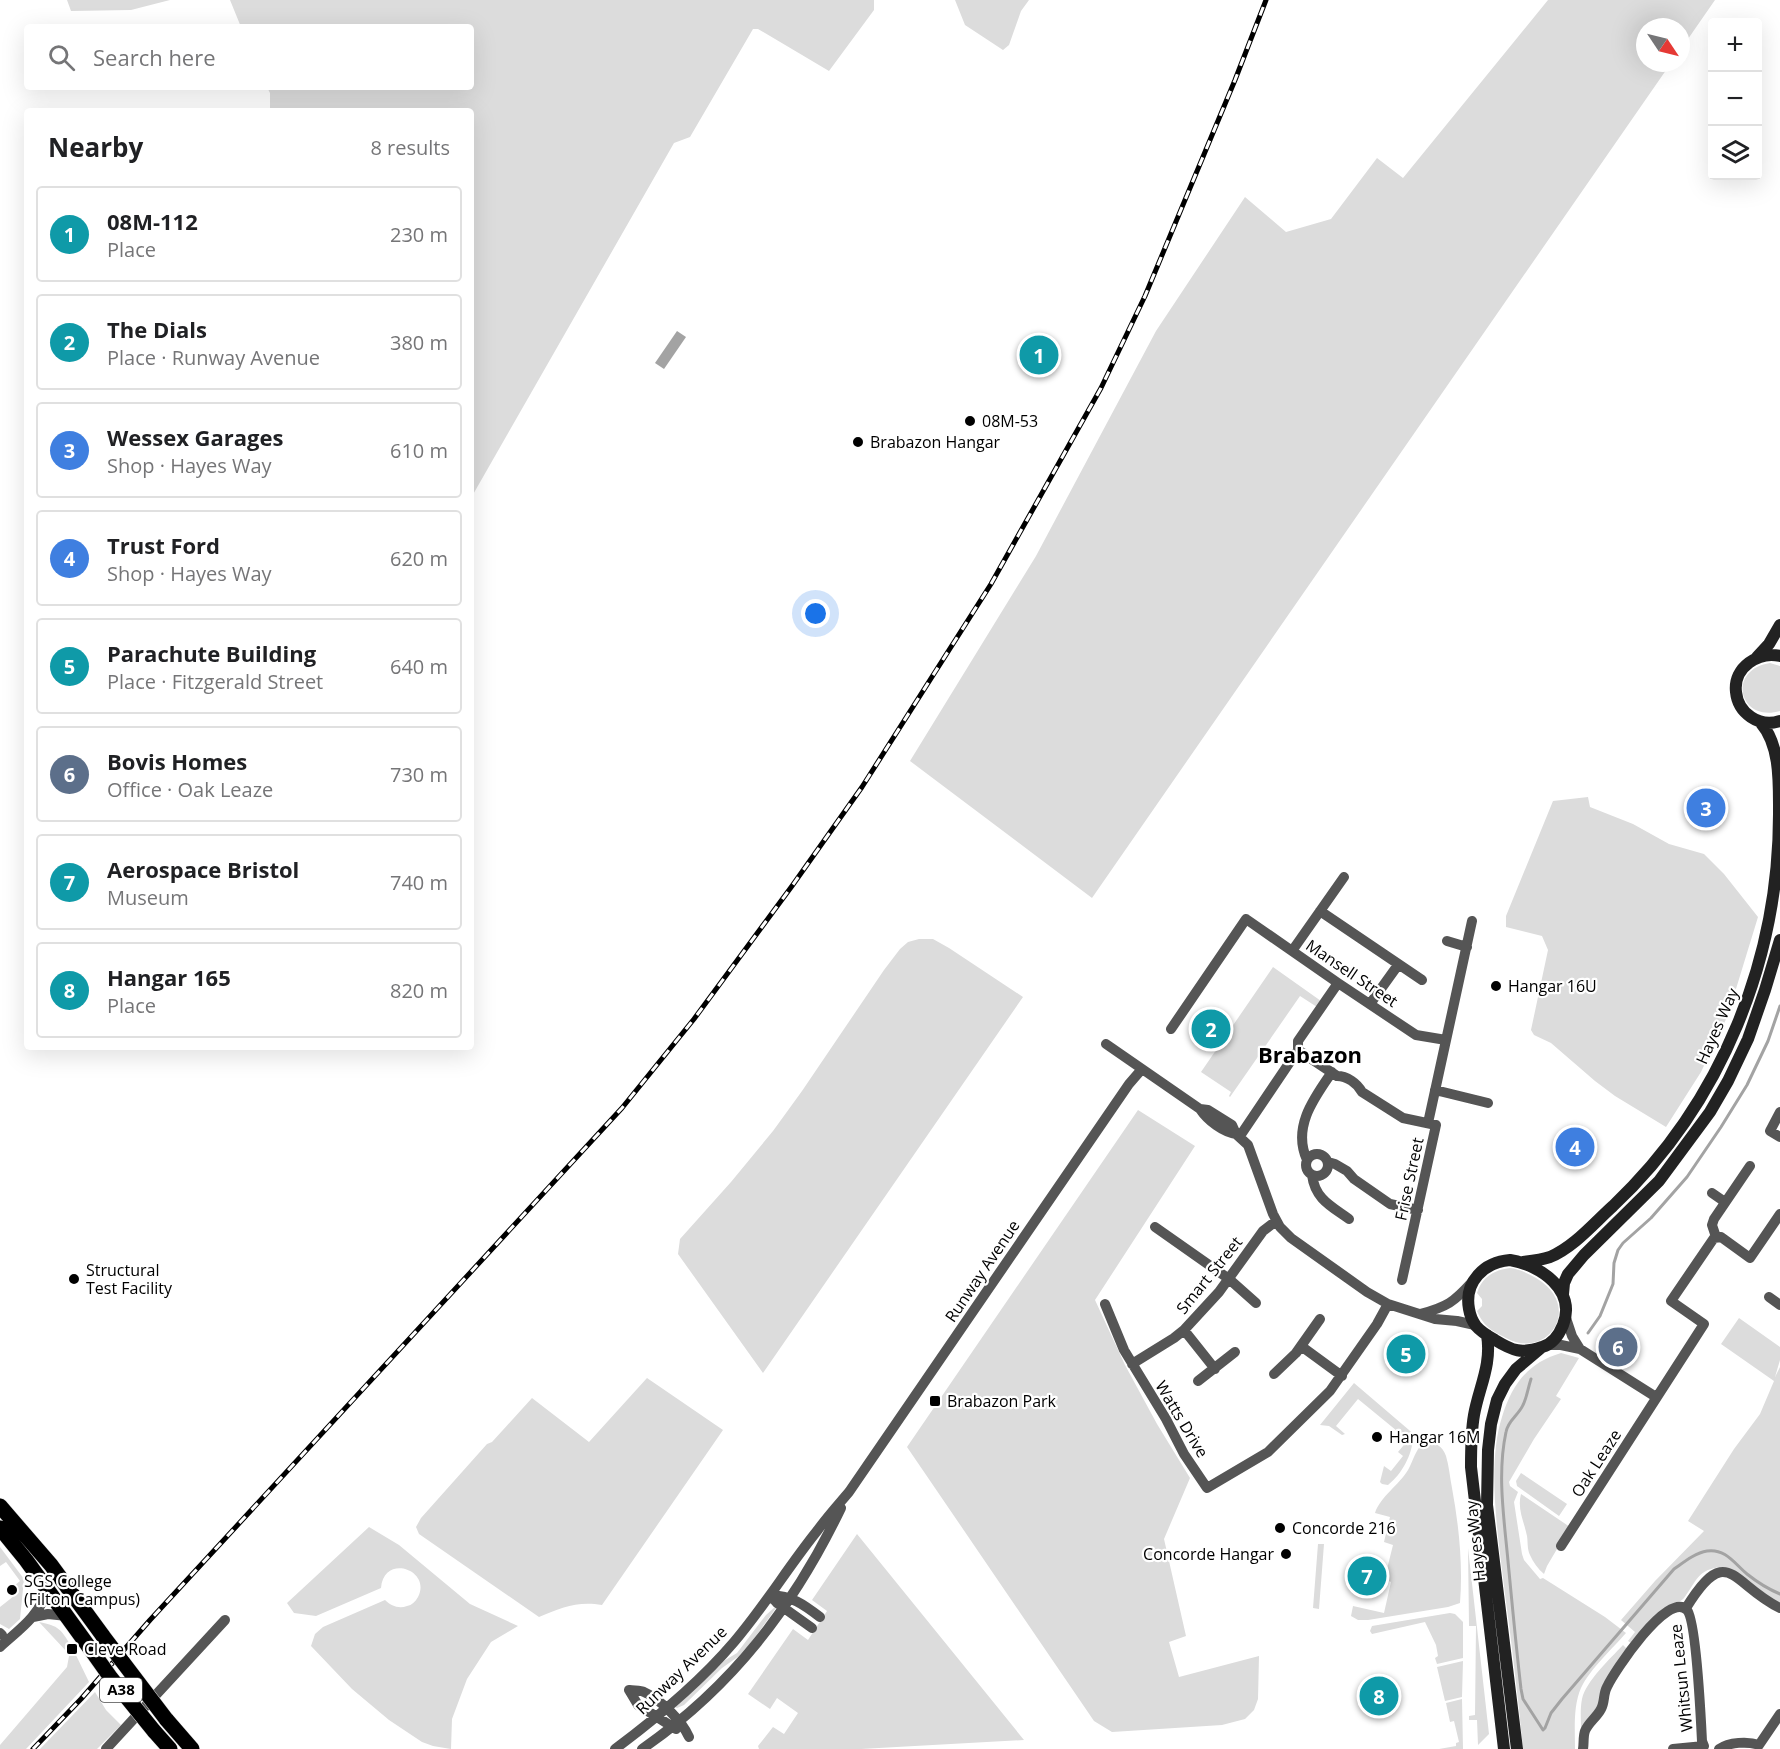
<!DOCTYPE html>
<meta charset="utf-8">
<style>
body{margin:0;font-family:"Open Sans",sans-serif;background:#f2f2f2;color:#202124}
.controls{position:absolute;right:18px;top:18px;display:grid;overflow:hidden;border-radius:6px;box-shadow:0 6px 24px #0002}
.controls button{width:54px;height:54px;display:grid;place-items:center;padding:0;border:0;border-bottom:2px solid #e0e0e0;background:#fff;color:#202124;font:30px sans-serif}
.compass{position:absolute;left:1636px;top:18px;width:54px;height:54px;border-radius:50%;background:#fff;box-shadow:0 6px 24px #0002;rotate:125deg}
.you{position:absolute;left:816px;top:614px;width:21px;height:21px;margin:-15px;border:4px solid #fff;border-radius:50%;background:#1a73e8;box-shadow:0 0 0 9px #1a73e833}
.badge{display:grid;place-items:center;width:39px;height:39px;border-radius:50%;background:#000;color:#fff;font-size:20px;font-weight:700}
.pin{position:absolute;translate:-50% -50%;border:3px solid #fff;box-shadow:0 2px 6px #0006}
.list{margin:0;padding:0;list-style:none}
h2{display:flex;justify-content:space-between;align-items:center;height:78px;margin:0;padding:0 24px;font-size:26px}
h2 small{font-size:20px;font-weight:400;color:#757577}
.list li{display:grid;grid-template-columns:39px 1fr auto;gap:18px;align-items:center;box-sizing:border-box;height:96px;margin:0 12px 12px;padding:0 12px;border:2px solid #e0e0e0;border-radius:6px}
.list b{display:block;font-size:22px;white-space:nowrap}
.list p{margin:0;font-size:20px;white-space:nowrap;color:#757577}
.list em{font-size:20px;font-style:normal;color:#757577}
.icon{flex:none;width:33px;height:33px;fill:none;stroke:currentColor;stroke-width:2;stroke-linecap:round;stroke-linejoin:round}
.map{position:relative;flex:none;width:1780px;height:1749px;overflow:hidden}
.search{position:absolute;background:#fff;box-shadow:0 6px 24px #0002;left:24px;top:24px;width:450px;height:66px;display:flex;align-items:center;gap:15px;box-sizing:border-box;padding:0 21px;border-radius:6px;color:#757577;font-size:22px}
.panel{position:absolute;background:#fff;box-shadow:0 6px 24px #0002;left:24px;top:108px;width:450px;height:942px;border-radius:6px}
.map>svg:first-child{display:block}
</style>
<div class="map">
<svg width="1780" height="1749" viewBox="0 0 1780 1749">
<rect width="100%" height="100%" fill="#fff"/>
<!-- green -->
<path fill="#dcdcdc" d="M 67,0 L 170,0 L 131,10 L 71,11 Z
M 230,0 L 874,0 L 874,10 L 829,71 L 758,29 L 753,29 L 690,137 L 674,143 L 471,498 L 471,111 L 270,111 L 270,93 L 267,87 L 471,87 L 471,27 L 241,27 Z
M 955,0 L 1029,0 L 1021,11 L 1009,45 L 1003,50 L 965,25 Z
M 1548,0 L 1715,0 L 1681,49 L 1681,27 L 1645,27 L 1645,63 L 1671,63 L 1092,898 L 910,761 L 1036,556 L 1156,331 L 1245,197 L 1286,232 L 1331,219 L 1377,158 L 1403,178 Z
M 1770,663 L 1780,666 L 1780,711 C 1739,723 1726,670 1770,663 Z
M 1588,797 L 1590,807 L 1633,824 L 1669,844 L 1704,854 L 1724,874 L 1758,917 L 1728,1015 L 1701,1072 L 1666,1127 L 1615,1096 L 1595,1081 L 1551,1043 L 1534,1035 L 1531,1030 L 1548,950 L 1542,936 L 1506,927 L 1506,916 L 1553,801 Z
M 919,939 L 933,939 L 949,948 L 1023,997 L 763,1373 L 678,1254 L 680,1239 L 731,1182 L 773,1131 L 802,1091 L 884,970 L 900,949 L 908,942 Z
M 1273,967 L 1321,1001 L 1317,1007 L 1300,996 L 1230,1097 L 1229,1096 L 1231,1092 L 1201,1072 Z
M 1138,1110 L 1195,1146 L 1095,1300 L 1125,1365 L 1157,1424 L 1190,1478 L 1164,1539 L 1186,1636 L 1169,1642 L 1179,1677 L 1259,1656 L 1258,1699 L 1254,1710 L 1245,1719 L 1222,1725 L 1112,1732 L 1094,1721 L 907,1447 Z
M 1510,1268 C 1519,1269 1527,1273 1536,1278 C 1584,1306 1548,1361 1506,1338 C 1491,1330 1484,1327 1477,1311 L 1482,1306 L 1482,1299 L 1477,1293 C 1482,1277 1494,1270 1510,1268 Z
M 1739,1318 L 1780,1347 L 1780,1360 L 1775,1377 L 1780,1367 L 1780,1605 L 1722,1567 C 1697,1569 1697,1581 1684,1598 C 1681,1602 1676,1602 1672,1605 C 1657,1615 1644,1631 1631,1643 L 1628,1641 L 1635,1632 L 1621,1620 L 1655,1581 L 1704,1531 L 1688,1521 L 1734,1449 L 1760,1414 L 1774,1381 L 1721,1344 Z
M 1561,1353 L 1579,1358 L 1556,1396 L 1561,1399 L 1534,1439 L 1509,1482 L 1510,1486 L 1518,1492 L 1514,1502 L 1522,1554 L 1524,1560 L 1540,1579 L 1543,1578 L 1605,1617 L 1626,1633 C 1612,1649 1590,1669 1581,1688 C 1573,1706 1575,1730 1575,1749 L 1523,1749 C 1518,1697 1512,1646 1505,1594 C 1499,1542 1486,1467 1502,1417 C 1512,1384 1528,1363 1561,1353 Z
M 647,1378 L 723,1430 L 602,1605 C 576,1601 562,1608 539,1617 L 419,1534 L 416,1527 L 421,1518 L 487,1444 L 492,1442 L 532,1398 L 589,1442 Z
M 1354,1383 L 1416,1436 L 1413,1438 C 1412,1455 1402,1474 1388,1485 L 1382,1484 L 1380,1482 L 1384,1466 L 1391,1471 L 1403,1456 L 1398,1452 L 1408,1440 L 1358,1399 L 1336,1426 L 1345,1434 L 1342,1435 L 1329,1426 L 1320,1425 Z
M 1425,1441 C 1435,1441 1443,1447 1446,1456 C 1449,1466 1450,1478 1452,1488 C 1459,1526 1463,1565 1460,1603 L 1448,1607 L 1368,1620 L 1358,1620 L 1351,1616 L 1353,1606 L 1384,1613 L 1391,1582 L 1386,1580 L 1387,1577 L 1385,1577 L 1393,1545 L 1384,1542 L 1390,1517 L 1375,1513 C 1380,1497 1399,1485 1408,1470 C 1413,1461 1416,1448 1425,1441 Z
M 1521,1473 L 1567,1504 L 1559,1516 L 1517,1486 L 1516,1481 Z
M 1521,1494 L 1570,1527 L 1547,1566 L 1544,1574 C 1538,1569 1533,1562 1530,1555 C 1527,1549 1528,1542 1527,1536 C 1524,1521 1517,1509 1521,1494 Z
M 369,1527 L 399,1545 L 470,1604 L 518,1626 L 491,1642 L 467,1679 L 452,1719 L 451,1749 L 433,1746 L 422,1742 L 389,1720 L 352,1689 L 311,1646 L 315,1634 L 323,1627 L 385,1600 C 391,1606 399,1609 407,1606 C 412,1605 415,1602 418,1597 C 432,1570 384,1553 381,1588 L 316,1616 L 294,1613 L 287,1603 Z
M 857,1534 L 1024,1740 L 861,1749 L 759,1749 L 758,1746 L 773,1727 L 784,1734 L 798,1713 L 777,1698 L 770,1709 L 748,1694 L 793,1629 L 808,1640 L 827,1611 L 812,1600 Z
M 1318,1544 L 1324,1544 L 1319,1609 L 1313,1608 Z
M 0,1547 L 24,1579 L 20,1619 L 9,1629 L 0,1624 L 0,1607 L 19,1592 L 14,1586 L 20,1581 L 6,1562 L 0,1566 Z
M 1468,1548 L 1489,1734 L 1478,1745 L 1477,1720 L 1469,1720 L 1469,1716 L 1475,1715 L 1476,1626 L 1469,1626 Z
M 775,1607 L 776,1608 L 753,1640 L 739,1656 L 722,1668 L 684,1705 L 677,1708 L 675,1707 L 722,1662 L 737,1653 L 766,1615 Z
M 1450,1613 L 1455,1614 L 1463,1622 L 1463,1658 L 1437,1664 L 1435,1658 L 1438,1656 L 1436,1645 L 1425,1622 L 1372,1634 L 1370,1631 L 1372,1626 Z
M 39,1622 C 59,1626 61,1629 71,1646 L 69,1648 L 72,1652 L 74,1651 L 89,1682 L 26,1749 L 0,1749 L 0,1745 L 67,1667 L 69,1656 L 67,1652 Z
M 1623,1645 L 1627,1649 L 1600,1706 L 1581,1729 C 1581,1719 1580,1709 1582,1699 C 1586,1681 1610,1659 1623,1645 Z
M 1463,1661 L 1462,1697 L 1445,1701 L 1437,1667 Z
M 95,1692 L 106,1710 L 121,1725 L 97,1749 L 40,1749 Z
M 1462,1699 L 1463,1749 L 1439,1749 L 1456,1746 L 1456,1743 L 1459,1742 L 1454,1721 L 1450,1722 L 1446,1703 Z"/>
<!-- water -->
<path fill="#a3a3a3" d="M 677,331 L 686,337 L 664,369 L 655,363 Z"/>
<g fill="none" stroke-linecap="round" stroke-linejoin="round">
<!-- stream -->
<path stroke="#a3a3a3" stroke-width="3" d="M 1588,1333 L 1600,1316 L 1613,1284 L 1614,1263 L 1618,1250 L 1623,1243 L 1651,1218 L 1687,1177 L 1721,1127 L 1747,1085 L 1768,1041 L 1780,1006
M 1531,1379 C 1528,1388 1527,1397 1523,1405 C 1518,1416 1508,1420 1506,1432 C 1497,1474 1504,1518 1508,1561 C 1512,1603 1516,1646 1521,1689 L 1523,1699 L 1543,1730 L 1545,1728 L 1551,1713 L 1562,1699 L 1674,1569 C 1684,1562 1695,1553 1707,1551 C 1725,1548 1735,1564 1747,1574 C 1757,1582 1768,1589 1780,1594"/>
<!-- primary casing -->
<g stroke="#dbdbdb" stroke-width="16">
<path id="primary" d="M 0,1506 L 51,1565 L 103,1636
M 0,1528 L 26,1560 L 89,1647
M 166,1719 L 192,1749
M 154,1731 L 170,1749"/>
</g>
<!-- street -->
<path stroke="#555" stroke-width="10" d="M 1320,911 L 1422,980
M 1447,941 L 1467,947
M 1292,951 L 1344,877
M 1370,1004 L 1398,965
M 1171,1029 L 1246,919 L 1338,983 L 1416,1035 L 1446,1040
M 1106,1044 L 1200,1109 C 1208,1121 1223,1132 1236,1134
M 1298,1050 L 1337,1076 C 1347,1076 1357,1083 1362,1092 L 1403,1118 L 1436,1125 L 1402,1280
M 1435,1090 L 1488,1103
M 1200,1109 L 1208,1110 L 1232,1125 L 1236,1134 L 1248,1145 L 1273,1214 L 1280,1227 L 1291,1238 L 1367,1292 L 1388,1304 L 1435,1319 L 1457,1321 L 1475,1325
M 1780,1112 L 1770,1131 L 1780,1137
M 1428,1123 L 1472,921
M 1240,1136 L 1298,1050 L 1298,1041 L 1338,983
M1306 1165a11 11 0 1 1 22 0a11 11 0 1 1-22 0Z
M 1307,1160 C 1292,1127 1314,1098 1332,1072
M 1328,1162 L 1335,1164 L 1347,1171 L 1354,1179 L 1390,1204 L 1418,1210
M 1312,1175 C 1315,1199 1331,1206 1349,1219
M 1712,1193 L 1725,1202
M 1155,1227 L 1229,1279 L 1256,1303
M 1716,1237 L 1712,1225 L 1714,1219 L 1750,1166
M 1769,1297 L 1780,1305
M 1105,1304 L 1124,1350 L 1166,1419 L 1184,1454 L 1207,1488 L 1268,1452 L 1330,1391 L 1377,1324 L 1388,1304
M 1420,1314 C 1447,1307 1454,1302 1472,1282
M 1566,1318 L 1572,1336 L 1580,1349
M 1184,1330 L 1215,1369
M 1548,1345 L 1561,1345 L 1580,1349 L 1656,1397
M 1301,1346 L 1342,1376
M 1132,1364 L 1174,1338 L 1184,1330 L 1219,1292 L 1263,1231 L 1276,1221
M 1274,1374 L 1296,1353 L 1320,1319
M 1198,1381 L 1235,1352
M 1561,1546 L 1704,1324 L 1671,1301 L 1714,1238 L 1721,1237 L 1750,1258 L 1780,1214
M 770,1595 C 792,1596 803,1604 820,1617
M 770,1595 L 777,1603 L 812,1628
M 1686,1608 C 1728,1540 1732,1585 1780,1608
M 33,1617 L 48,1614 L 67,1616
M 0,1633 L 2,1635
M 0,1647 C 22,1627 36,1619 48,1590
M 629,1690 C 634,1691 640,1690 644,1692 C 660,1699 682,1721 689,1737
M 629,1690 L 638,1705 L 676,1729
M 106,1749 L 225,1620
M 615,1749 C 658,1717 700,1682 734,1642 C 764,1607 788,1567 817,1531 C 827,1517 838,1505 849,1492 L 1129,1084 L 1142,1069
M 642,1749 C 732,1687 794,1606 841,1508
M 1583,1749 C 1584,1744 1583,1736 1585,1731 C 1588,1723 1597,1717 1601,1709 C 1605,1702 1603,1694 1607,1687 C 1614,1672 1668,1590 1687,1610 C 1696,1620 1701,1721 1702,1741 L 1704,1746
M 1673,1749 L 1704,1746
M 1719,1749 C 1729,1742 1748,1741 1759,1745 L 1780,1714"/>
<!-- secondary -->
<path stroke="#222" stroke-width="12" d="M 1780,656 C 1759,651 1733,667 1736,692 C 1738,713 1759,728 1780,721
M 1757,657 L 1769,644 L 1780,625
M 1510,1260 C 1540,1265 1577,1290 1563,1325 C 1559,1335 1553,1344 1542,1347 C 1521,1354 1513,1351 1495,1340 C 1488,1336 1481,1332 1476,1326 C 1473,1322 1470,1315 1469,1309 C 1464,1282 1484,1262 1510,1260 Z
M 1523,1262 C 1532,1261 1541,1260 1550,1257 C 1574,1247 1594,1223 1613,1206 C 1722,1103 1780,958 1779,810 C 1779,781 1780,745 1761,723
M 1563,1294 L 1564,1283 L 1568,1274 L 1584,1255 L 1659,1181 L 1710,1112 L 1728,1081 L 1748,1039 L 1765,990 L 1780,940
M 1487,1335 C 1492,1365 1479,1387 1474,1415 C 1471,1432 1471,1450 1471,1467 L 1504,1749
M 1517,1749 L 1487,1505 L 1488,1450 L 1491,1424 L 1497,1400 L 1505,1384 L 1516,1369 L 1542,1347"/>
<!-- primary -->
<use href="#primary" stroke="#000" stroke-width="15"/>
<!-- rail casing -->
<g stroke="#000" stroke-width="5">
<path id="rail" d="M 33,1749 L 81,1699 L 150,1620 L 622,1108 L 694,1019 L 792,886 L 862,787 L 991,584 L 1101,388 L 1145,296 L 1235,80 L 1266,0"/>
</g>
<!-- rail -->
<use href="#rail" stroke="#fff" stroke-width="3" stroke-dasharray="9" stroke-linecap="butt"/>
<!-- primary-bridge casing -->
<g stroke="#dbdbdb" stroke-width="16" stroke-linecap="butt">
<path id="primary-bridge" d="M 103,1636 L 166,1719
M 89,1647 L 111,1678 L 154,1731"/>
</g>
<!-- primary-bridge -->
<use href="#primary-bridge" stroke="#000" stroke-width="15"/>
</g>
<!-- markers -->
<g fill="#000" stroke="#fff" stroke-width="2">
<circle cx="970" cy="421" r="6"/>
<circle cx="858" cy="442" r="6"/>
<circle cx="1496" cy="986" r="6"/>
<circle cx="74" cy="1279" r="6"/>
<rect x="929" y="1395" width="12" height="12" rx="3"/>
<circle cx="1377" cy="1437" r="6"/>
<circle cx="1280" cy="1528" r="6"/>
<circle cx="1286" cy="1554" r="6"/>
<circle cx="12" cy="1590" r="6"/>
<rect x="66" y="1643" width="12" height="12" rx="3"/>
</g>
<g text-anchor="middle" stroke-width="4.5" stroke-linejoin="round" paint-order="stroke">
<!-- shield labels -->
<rect fill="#fff" stroke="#4c4c4c" stroke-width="1.5" x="100" y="1678" width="42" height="24" rx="4.5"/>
<g font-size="15" font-weight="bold" fill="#000">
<text x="121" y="1695">A38</text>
</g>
<!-- poi labels -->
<g font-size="16" fill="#000" stroke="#fff" text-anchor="start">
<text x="982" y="427">08M-53</text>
<text x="870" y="448">Brabazon Hangar</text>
<text x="1508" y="992">Hangar 16U</text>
<text x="86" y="1276">Structural<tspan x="86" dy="18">Test Facility</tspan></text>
<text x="947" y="1407">Brabazon Park</text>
<text x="1389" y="1443">Hangar 16M</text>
<text x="1292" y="1534">Concorde 216</text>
<text x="1274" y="1560" text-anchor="end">Concorde Hangar</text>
<text x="24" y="1587">SGS College<tspan x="24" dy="18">(Filton Campus)</tspan></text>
<text x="84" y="1655">Cleve Road</text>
</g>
<!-- street labels -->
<g font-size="16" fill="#000" stroke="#fff">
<text transform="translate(1352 973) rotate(34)" y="6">Mansell Street</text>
<text transform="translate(1717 1026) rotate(-66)" y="6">Hayes Way</text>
<text transform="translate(1409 1179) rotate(-78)" y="6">Frise Street</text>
<text transform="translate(982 1271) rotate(-56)" y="6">Runway Avenue</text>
<text transform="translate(1209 1275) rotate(-51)" y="6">Smart Street</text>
<text transform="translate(1182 1419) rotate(59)" y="6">Watts Drive</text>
<text transform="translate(1596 1463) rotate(-57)" y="6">Oak Leaze</text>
<text transform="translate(1475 1541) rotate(-96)" y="6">Hayes Way</text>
<text transform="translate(681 1670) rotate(-44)" y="6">Runway Avenue</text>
<text transform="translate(1681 1678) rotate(-96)" y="6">Whitsun Leaze</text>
</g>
<!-- district labels -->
<g font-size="22" font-weight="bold" fill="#000" stroke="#fff">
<text x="1310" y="1063">Brabazon</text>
</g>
</g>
</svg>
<div class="controls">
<button>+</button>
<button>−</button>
<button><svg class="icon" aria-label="layers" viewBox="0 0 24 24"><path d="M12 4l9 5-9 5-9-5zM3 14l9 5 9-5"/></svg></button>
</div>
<svg class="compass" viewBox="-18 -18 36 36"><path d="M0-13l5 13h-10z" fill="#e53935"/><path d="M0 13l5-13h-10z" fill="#757577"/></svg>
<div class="you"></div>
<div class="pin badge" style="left:1039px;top:355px;background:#0f9aa8">1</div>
<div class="pin badge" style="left:1211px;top:1029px;background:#0f9aa8">2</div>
<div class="pin badge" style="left:1706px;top:808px;background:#3f7fe0">3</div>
<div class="pin badge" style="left:1575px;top:1147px;background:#3f7fe0">4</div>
<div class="pin badge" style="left:1406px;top:1354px;background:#0f9aa8">5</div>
<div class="pin badge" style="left:1618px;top:1347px;background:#5c6f8a">6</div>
<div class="pin badge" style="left:1367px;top:1576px;background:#0f9aa8">7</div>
<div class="pin badge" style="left:1379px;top:1696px;background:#0f9aa8">8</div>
<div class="search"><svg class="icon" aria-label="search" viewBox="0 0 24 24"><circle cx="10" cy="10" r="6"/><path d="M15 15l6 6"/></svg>Search here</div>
<section class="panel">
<h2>Nearby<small>8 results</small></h2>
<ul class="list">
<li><span class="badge" style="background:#0f9aa8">1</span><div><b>08M-112</b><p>Place</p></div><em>230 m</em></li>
<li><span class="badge" style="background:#0f9aa8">2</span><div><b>The Dials</b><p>Place · Runway Avenue</p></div><em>380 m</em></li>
<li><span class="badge" style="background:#3f7fe0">3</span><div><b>Wessex Garages</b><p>Shop · Hayes Way</p></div><em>610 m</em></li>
<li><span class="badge" style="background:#3f7fe0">4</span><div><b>Trust Ford</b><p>Shop · Hayes Way</p></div><em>620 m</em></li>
<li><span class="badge" style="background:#0f9aa8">5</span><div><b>Parachute Building</b><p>Place · Fitzgerald Street</p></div><em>640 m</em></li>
<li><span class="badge" style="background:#5c6f8a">6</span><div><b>Bovis Homes</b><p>Office · Oak Leaze</p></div><em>730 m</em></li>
<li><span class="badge" style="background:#0f9aa8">7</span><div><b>Aerospace Bristol</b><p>Museum</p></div><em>740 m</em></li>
<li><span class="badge" style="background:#0f9aa8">8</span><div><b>Hangar 165</b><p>Place</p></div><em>820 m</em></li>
</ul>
</section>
</div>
